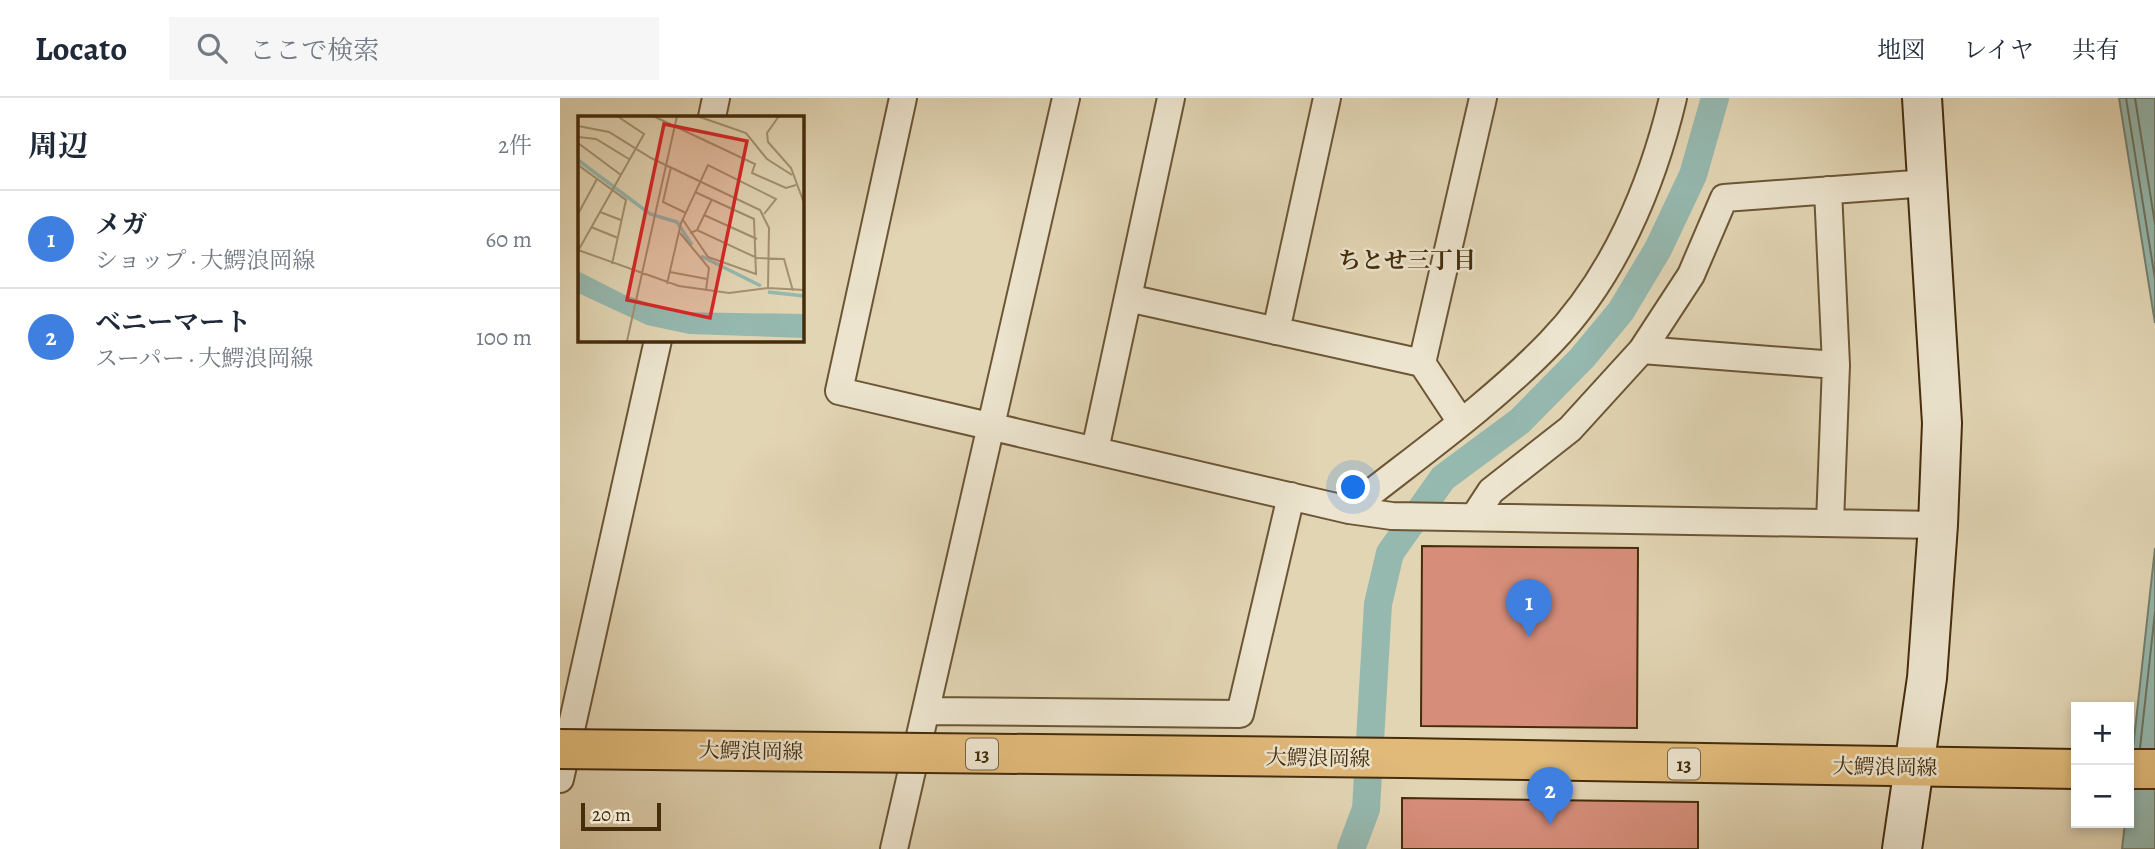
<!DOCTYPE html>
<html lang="ja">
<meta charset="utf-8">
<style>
body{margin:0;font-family:Alegreya,"Noto Serif JP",serif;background:#f6f6f7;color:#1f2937}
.controls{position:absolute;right:21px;bottom:21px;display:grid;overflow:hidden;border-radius:0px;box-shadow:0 4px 10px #0003}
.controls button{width:63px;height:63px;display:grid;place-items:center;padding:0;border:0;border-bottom:2px solid #e0e1e3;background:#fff;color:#1f2937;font:35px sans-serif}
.scale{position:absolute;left:21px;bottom:18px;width:80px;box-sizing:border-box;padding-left:7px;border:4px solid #452c0b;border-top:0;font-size:19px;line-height:24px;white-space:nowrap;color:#452c0b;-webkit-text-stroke:5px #ece4ce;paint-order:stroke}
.you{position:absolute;left:794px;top:390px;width:24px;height:24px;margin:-18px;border:5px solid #fff;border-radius:50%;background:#1a73e8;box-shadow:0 0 0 10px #1a73e833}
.badge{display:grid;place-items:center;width:46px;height:46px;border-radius:50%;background:#0f766e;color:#fff;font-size:23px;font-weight:700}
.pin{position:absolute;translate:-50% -58px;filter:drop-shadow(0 2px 4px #0008)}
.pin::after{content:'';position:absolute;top:37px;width:24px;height:21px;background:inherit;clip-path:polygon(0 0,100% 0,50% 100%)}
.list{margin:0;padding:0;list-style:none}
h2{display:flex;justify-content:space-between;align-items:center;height:91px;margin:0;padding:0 28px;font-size:30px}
h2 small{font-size:23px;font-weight:400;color:#747a83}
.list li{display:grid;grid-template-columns:46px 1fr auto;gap:21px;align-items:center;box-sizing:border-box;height:98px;padding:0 28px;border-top:2px solid #e0e1e3}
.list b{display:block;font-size:26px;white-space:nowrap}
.list p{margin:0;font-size:23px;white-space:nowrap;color:#747a83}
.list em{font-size:23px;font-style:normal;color:#747a83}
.icon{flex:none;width:38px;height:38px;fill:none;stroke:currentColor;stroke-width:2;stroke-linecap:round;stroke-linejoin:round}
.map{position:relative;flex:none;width:1595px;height:751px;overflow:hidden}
header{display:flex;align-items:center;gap:42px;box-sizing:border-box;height:98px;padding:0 35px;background:#fff;border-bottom:2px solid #e0e1e3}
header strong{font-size:33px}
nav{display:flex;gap:38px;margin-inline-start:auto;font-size:24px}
.search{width:490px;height:63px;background:#f6f6f7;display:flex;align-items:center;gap:18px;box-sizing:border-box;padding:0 24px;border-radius:0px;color:#747a83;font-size:26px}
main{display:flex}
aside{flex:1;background:#fff}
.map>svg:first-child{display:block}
</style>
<header>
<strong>Locato</strong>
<div class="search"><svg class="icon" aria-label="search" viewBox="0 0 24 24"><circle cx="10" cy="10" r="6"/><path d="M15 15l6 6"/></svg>ここで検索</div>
<nav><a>地図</a><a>レイヤ</a><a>共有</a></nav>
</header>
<main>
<aside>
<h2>周辺<small>2件</small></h2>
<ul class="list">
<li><span class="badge" style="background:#3f7fe0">1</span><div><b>メガ</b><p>ショップ · 大鰐浪岡線</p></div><em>60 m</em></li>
<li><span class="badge" style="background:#3f7fe0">2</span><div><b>ベニーマート</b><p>スーパー · 大鰐浪岡線</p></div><em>100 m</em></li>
</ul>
</aside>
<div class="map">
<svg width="1595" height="751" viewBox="0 0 1595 751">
<rect width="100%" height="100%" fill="#e2d5b4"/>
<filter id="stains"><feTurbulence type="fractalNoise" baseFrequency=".00286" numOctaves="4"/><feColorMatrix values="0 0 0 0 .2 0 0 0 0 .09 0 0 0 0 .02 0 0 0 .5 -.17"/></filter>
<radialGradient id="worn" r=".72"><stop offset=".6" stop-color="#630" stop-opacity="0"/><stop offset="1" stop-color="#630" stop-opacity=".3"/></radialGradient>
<!-- water -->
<path fill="#95b8af" stroke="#75806d" stroke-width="2" d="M 1559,0 L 1595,0 L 1595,225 Z
M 1595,450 L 1595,751 L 1562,751 L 1565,725 L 1569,725 L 1569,687 Z"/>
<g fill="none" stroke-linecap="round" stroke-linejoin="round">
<!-- shore -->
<path stroke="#6d725d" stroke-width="2" d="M 1566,0 L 1595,181
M 1575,0 L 1595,126
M 1580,650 L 1595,514"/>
<!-- canal -->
<path stroke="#95b8af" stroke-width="28" d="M 791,751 L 806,711 L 818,506 L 830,455 L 883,380 L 960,323 L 1022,260 L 1061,213 L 1098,151 L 1133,77 L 1155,0"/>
</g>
<!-- building -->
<path fill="#d68e7b" stroke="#452c0b" stroke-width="2" d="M 862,448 L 1078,450 L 1077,630 L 861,628 Z
M 842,700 L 1138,704 L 1138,751 L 842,751 Z"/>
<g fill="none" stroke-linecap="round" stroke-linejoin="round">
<!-- street casing -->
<g stroke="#6c5635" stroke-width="30">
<path id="street" d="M 343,0 L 279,293 L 789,412 L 832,418 L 1378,427
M 152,19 L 156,0
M 1268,92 L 1276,267 L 1270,425
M 568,200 L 862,265
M 716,233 L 767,0
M 1082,252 L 1276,267
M 901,324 L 862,265 L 923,0
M 535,352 L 611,0
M 789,412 C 857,358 930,307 990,245 C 1054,179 1092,88 1113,0
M 914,419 L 931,393 L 1010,331 L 1082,252 L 1131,177 L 1164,100 L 1368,85
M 367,613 L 680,616 L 731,398
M 0,681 L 98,242
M 334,751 L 506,0"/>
</g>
<!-- secondary casing -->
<g stroke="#452c0b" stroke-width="42">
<path id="secondary" d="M 1342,751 L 1367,580 L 1378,427 L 1382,325 L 1362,0"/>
</g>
<!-- primary casing -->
<g stroke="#452c0b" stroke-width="42">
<path id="primary" d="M 843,660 L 1516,671
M 1569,671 L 1595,671"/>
</g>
<!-- street -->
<use href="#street" stroke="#ece4ce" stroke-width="26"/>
<!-- secondary -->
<use href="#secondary" stroke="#ece4ce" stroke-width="38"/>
<!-- primary -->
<use href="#primary" stroke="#e1ba7a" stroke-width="38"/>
<!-- primary-bridge casing -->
<g stroke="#452c0b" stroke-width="42" stroke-linecap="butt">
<path id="primary-bridge" d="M 0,651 L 843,660"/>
</g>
<!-- primary-bridge -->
<use href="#primary-bridge" stroke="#e1ba7a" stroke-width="38"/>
</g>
<g text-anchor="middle" stroke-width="5" stroke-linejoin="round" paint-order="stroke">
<!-- shield labels -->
<g fill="#ece4ce" stroke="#776346" stroke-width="2">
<rect x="406" y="640.5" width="32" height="31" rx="5"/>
<rect x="1108" y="650.5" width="32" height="31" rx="5"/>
</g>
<g font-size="19" font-weight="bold" fill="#452c0b">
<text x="422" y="663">13</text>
<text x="1124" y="673">13</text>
</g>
<!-- street labels -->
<g font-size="21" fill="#452c0b" stroke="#ece4ce">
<text transform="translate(191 653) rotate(1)" y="7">大鰐浪岡線</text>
<text transform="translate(758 660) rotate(1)" y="7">大鰐浪岡線</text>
<text transform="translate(1325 669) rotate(1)" y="7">大鰐浪岡線</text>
</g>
<!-- neighbourhood labels -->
<g font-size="23" font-weight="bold" fill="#452c0b" stroke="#ece4ce">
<text x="847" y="170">ちとせ三丁目</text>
</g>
</g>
<!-- overview -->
<g transform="translate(18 18)">
<rect width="226" height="226" fill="#e2d5b4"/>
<path d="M 0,155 L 47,179 L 96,196 L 226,198 L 226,222 L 111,218 L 69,209 L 0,177 Z" fill="#95b8af"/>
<path fill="none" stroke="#95b8af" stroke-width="3.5" d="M 0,44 L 72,98 L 99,106 L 114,129M 123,140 L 183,170M 190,176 L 226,180"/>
<path fill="none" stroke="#a39170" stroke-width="2" d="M 75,0 L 177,48 L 174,57 L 208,72 L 218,69M 119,0 L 168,17 L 189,43 L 214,59M 201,0 L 189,17 L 190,26 L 213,52 L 226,87M 0,10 L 31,16 L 73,42 L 182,94 L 191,112 L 190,172M 0,21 L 18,23 L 51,43M 0,27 L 43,59M 0,49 L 48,84 L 34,148M 93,51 L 85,86 L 108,97M 22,96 L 43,104M 0,98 L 19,63M 126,99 L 179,123M 105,104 L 130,141 L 178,158 L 176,103 L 117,76M 13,111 L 40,122M 119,114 L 134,83M 102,117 L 131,152 L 128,174M 112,117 L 119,114 L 179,142 L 206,143 L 215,175M 0,134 L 101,170 L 151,177 L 190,172 L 226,174M 0,135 L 66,18 L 39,0M 92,156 L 129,163M 89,168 L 103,107 L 130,49 L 198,83 L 186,98M 49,225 L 99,0"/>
<path fill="#d62828" fill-opacity="0.15" stroke="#d62828" stroke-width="3.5" d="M 86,8 L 169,25 L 132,202 L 49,184 Z"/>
<rect width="226" height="226" fill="none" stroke="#452c0b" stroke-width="3.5"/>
</g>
<rect width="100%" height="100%" filter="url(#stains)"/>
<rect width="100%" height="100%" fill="url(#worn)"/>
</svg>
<div class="controls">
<button>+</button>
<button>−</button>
</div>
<div class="scale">20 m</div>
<div class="you"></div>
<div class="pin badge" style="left:969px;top:539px;background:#3f7fe0">1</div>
<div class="pin badge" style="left:990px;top:727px;background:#3f7fe0">2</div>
</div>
</main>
